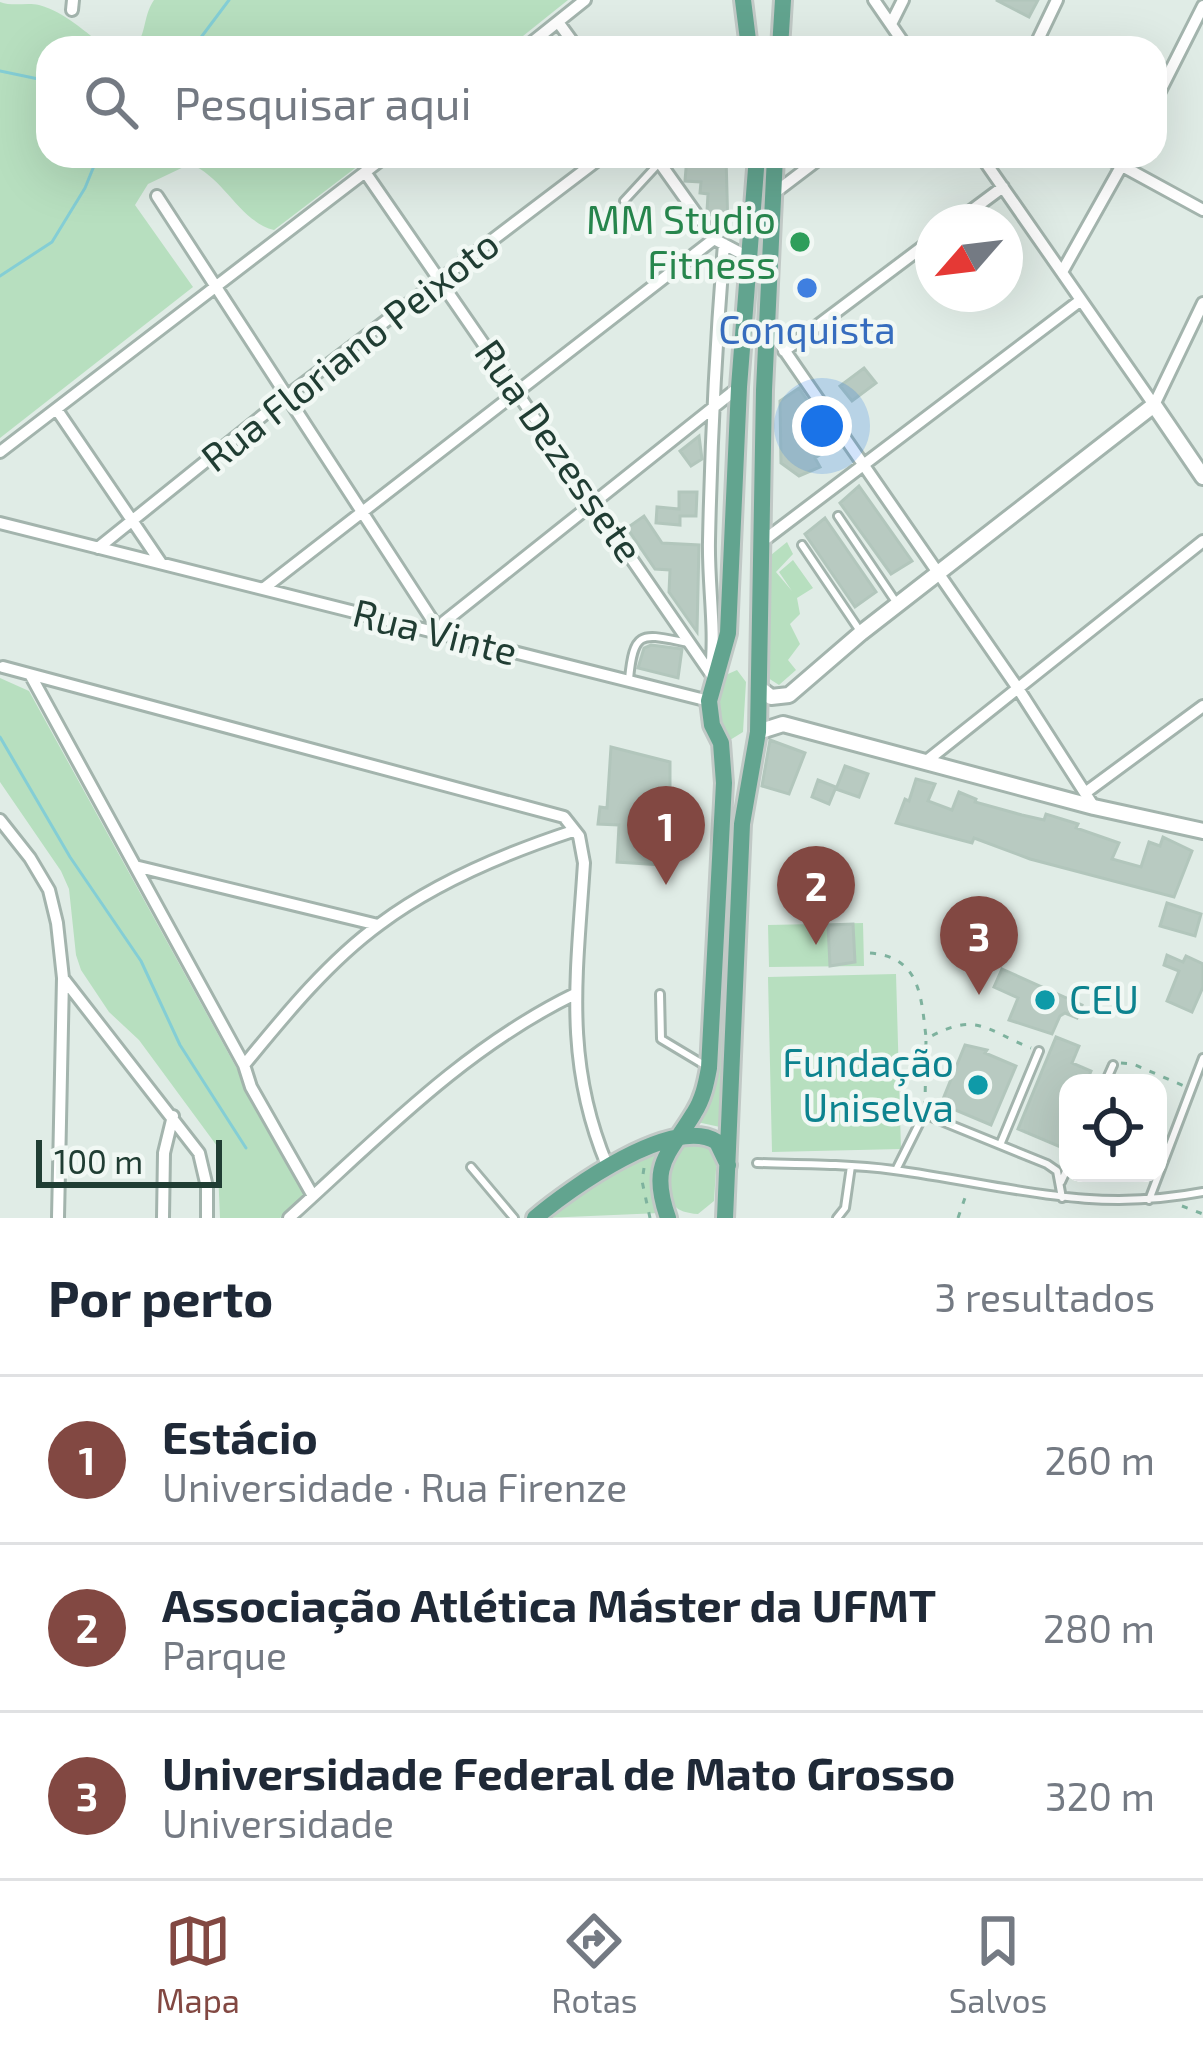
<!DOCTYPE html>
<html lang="pt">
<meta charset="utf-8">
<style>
body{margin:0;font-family:"Exo 2",sans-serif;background:#f6f6f7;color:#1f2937}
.controls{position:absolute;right:36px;bottom:36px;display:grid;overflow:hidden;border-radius:24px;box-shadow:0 12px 48px #0002}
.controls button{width:108px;height:108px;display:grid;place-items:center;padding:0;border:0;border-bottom:3px solid #e0e1e3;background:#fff;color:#1f2937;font:60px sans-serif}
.compass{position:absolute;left:915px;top:204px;width:108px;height:108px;border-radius:50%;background:#fff;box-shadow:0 12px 48px #0002;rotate:242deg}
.scale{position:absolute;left:36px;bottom:30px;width:186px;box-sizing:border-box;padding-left:12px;border:6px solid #203d33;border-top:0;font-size:33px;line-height:42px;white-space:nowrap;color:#203d33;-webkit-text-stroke:9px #f1f8f4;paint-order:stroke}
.you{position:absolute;left:822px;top:426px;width:42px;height:42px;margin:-30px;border:9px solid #fff;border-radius:50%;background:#1a73e8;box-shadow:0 0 0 18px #1a73e833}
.badge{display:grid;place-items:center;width:78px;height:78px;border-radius:50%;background:#824842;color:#fff;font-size:39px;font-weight:700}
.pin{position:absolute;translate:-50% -99px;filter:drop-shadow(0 3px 6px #0008)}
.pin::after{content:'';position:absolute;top:63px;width:42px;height:36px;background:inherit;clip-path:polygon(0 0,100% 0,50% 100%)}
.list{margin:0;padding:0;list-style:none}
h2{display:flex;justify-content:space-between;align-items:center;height:156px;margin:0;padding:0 48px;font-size:51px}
h2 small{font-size:39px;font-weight:400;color:#747a83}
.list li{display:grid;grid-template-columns:78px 1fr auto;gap:36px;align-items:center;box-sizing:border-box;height:168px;padding:0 48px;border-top:3px solid #e0e1e3}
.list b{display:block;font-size:45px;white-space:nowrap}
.list p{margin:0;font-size:39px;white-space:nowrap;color:#747a83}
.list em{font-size:39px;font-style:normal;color:#747a83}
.icon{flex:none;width:66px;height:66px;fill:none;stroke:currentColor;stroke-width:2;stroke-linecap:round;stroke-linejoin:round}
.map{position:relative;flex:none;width:1203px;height:1218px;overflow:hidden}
.search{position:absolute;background:#fff;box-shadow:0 12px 48px #0002;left:36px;right:36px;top:36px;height:132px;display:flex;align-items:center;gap:30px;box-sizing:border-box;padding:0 42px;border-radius:36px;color:#747a83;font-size:45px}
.sheet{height:660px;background:#fff}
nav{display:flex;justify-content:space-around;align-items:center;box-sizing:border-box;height:168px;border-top:3px solid #e0e1e3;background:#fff;font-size:33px;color:#747a83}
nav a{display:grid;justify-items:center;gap:6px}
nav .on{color:#824842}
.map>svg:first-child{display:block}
</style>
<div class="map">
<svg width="1203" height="1218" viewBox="0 0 1203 1218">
<rect width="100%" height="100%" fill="#e0ece6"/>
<!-- green -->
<path fill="#b7dfbf" d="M 154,0 L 568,0 L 508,48 L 135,48 C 147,32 143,16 154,0 Z
M 0,2 C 14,7 26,2 39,5 C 65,12 86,33 107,48 L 48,48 L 48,156 L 371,156 L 274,230 C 239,221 224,177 190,164 L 148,184 L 135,205 L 193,287 L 0,438 Z
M 787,542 L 793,554 L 776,572 L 792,591 L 779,572 L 793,560 L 813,588 L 797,598 L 800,614 L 790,624 L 800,644 L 788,660 L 796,670 L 779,685 L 765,676 L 771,555 Z
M 737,670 L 746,682 L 743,732 L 730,740 C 710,725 718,698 721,677 Z
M 0,678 L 29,691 L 307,1196 L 280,1218 L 220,1218 L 217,1146 L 139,1040 L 109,1012 L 81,970 L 76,955 L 69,889 L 61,871 L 0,782 Z
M 863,923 L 864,966 L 769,967 L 768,925 Z
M 896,974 L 901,1149 L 772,1152 L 768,977 Z
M 721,1002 L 723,1004 L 720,1127 L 697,1122 L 715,1076 Z
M 700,1139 L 717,1154 L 714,1201 L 698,1214 C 654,1212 668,1174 678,1145 Z
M 658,1151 L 650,1181 L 660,1213 L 544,1218 L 598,1178 Z"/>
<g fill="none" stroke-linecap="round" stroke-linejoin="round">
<!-- stream -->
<path stroke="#84ced5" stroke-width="3" d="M 193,48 L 229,0
M 0,71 L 48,81
M 0,276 L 52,242 L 85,188 L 98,156
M 0,737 L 70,857 L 141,961 L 180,1045 L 246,1148"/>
</g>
<!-- building -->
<path fill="#b8cac1" stroke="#b2c6bc" stroke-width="3" d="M 996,0 L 1038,0 L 1029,17 Z
M 687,156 L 726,156 L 728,230 L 707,211 L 708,194 L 700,193 L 701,182 L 685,181 Z
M 864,368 L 876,383 L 852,401 L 840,386 Z
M 799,388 L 836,444 L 815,458 L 820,467 L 799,476 L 781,463 L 780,401 Z
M 699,436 L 702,459 L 691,466 L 680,451 Z
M 859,486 L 912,561 L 891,574 L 840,503 Z
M 679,492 L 697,492 L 696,516 L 680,516 L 680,525 L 656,523 L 657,507 L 679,509 Z
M 644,516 L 662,543 L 699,545 L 697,632 L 669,592 L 670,570 L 655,569 L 627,528 Z
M 825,518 L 876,592 L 855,607 L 805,534 Z
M 651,645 L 682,649 L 678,678 L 638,668 L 644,648 Z
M 770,740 L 805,753 L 789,794 L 762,786 Z
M 611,747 L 670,762 L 670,828 L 663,828 L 661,865 L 617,862 L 619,825 L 598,824 L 600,807 L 607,808 Z
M 845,766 L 868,774 L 859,797 L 836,789 Z
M 916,779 L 935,784 L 928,801 L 952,810 L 959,792 L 976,799 L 975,802 L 1022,815 L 1044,820 L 1046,814 L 1078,824 L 1076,828 L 1119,843 L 1112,859 L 1141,867 L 1149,842 L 1160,846 L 1163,837 L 1192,851 L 1174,897 L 1030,859 L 974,838 L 972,843 L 896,823 L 905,799 L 909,801 Z
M 818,780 L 836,787 L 829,804 L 812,797 Z
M 1167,903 L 1201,914 L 1195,936 L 1160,926 Z
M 853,924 L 855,962 L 830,966 L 828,925 Z
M 1167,955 L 1183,962 L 1186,956 L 1203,964 L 1203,987 L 1192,1012 L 1167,1001 L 1179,971 L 1164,965 Z
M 1002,969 L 1082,1005 L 1077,1018 L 1065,1013 L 1060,1016 L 1052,1034 L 1009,1020 L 1018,998 L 994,987 Z
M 1056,1037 L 1079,1046 L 1072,1063 L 1091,1071 L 1086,1083 L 1068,1083 L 1068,1136 L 1063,1148 L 1018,1129 Z
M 965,1045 L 987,1050 L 985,1053 L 1016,1066 L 991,1125 L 941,1104 Z"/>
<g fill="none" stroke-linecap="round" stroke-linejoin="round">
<!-- service casing -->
<g stroke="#a3b4ad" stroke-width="12">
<path id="service" d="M 624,201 L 660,162
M 838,516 L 896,602
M 802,545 L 860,631
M 629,679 C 634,628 642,634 689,643
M 660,994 L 661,1039 L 706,1066
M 1105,1083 L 1113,1065
M 1000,1145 L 1039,1051
M 757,1163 C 802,1164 849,1164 894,1170 C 1006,1185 1089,1214 1203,1192
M 471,1167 L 514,1218
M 896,1170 L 924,1114 L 1047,1164 L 1057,1171 L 1062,1198
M 1061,1182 L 1068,1167
M 1149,1200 L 1203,1058
M 837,1218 L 845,1208 L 851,1166"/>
</g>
<!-- minor casing -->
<g stroke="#a3b4ad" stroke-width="16">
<path id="minor" d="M 874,0 L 907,48
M 72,10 L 73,0
M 558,22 L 577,48
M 891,24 L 903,0
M 525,48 L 585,0
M 1034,48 L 1057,0
M 1155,101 L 1203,6
M 655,156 L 714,239 L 750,258
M 981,156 L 1154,405 L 1203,303
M 1104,156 L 1203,210
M 365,172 L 713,677
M 773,194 L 823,156
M 157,196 L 440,632 L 444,622 L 739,387
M 956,222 L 1003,187
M 1062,272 L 1127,156
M 769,328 L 1019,690 L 1094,807
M 784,351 L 933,239
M 57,410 L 161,563
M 0,452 L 386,156
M 0,523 L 709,701
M 763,541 L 1081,300
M 98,548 L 287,396 L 603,156
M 263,589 L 714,239
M 3,667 L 564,817 L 579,836 L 584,863 C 577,973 563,1060 607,1165
M 711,671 C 716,628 708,584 709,541 C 711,442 716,343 724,244
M 31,676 L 244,1065 L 251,1087 L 313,1196
M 924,763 L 1203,541
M 1085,793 L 1203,706
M 0,820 L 30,858 L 49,890 L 57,923 L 63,978 L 58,1218
M 139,867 L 378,925
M 63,978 L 199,1153 L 207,1187 L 207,1218
M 244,1065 C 285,1015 328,962 380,924 C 436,882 506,853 573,831
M 163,1218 L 164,1153 L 173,1116
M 289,1218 C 380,1136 464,1048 575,994"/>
</g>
<!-- tertiary casing -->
<g stroke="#a3b4ad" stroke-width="20">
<path id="tertiary" d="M 758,687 L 771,697 L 789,695 L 861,633 L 1154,405 L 1203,477
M 758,732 L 783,724 L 1094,807 L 1203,831"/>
</g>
<!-- primary casing -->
<g stroke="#c1c9c6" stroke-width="22">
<path id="primary" d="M 743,0 L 749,48
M 780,48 L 783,0
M 535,1218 C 569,1189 674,1114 717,1142 L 728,1165
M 668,1218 C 649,1164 668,1156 694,1113 C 703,1099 706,1084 709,1068 L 724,783 L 721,743 L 712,725 L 709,701 L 728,633 L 739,387 L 757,156
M 725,1218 L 742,824 L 758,732 L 764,390 L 775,156"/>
</g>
<!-- path -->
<path stroke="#7eb29e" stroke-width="3" stroke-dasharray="6 9" stroke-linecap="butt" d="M 870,953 C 920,957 921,995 926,1037
M 1121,1063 L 1133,1064 L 1184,1086
M 925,1107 L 926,1039 C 976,1011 984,1029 1031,1048
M 644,1168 L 642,1181 L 650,1218
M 1182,1206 L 1203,1214
M 958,1218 L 967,1192"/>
<!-- service -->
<use href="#service" stroke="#fff" stroke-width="6"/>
<!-- minor -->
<use href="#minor" stroke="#fff" stroke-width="10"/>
<!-- tertiary -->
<use href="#tertiary" stroke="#fff" stroke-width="14"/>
<!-- primary -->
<use href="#primary" stroke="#62a48f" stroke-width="16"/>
</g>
<!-- markers -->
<circle fill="#2e9e5b" stroke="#f1f8f4" stroke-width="4.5" cx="800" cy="242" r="12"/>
<circle fill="#3f7fe0" stroke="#f1f8f4" stroke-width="4.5" cx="807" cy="288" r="12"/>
<g fill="#0f9aa8" stroke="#f1f8f4" stroke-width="4.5">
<circle cx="1045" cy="1000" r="12"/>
<circle cx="978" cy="1085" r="12"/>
</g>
<g text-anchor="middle" stroke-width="9" stroke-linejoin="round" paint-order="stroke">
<!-- leisure labels -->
<g font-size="39" fill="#27864d" stroke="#f1f8f4" text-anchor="end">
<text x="776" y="234">MM Studio<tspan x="776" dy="45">Fitness</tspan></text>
</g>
<!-- shop labels -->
<g font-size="39" fill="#366cbe" stroke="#f1f8f4">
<text x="807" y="344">Conquista</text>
</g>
<!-- street labels -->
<g font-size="39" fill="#203d33" stroke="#f1f8f4">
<text transform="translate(350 351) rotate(-38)" y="14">Rua Floriano Peixoto</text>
<text transform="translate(559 451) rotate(55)" y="14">Rua Dezessete</text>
<text transform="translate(435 632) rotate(14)" y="14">Rua Vinte</text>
</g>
<!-- culture labels -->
<g font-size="39" fill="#0d838f" stroke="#f1f8f4" text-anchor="start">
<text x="1069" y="1014">CEU</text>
<text x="954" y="1077" text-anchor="end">Fundação<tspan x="954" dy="45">Uniselva</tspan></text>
</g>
</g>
</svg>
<div class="controls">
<button><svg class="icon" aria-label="locate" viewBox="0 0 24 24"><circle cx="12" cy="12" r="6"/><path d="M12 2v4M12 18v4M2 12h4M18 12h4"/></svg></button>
</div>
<svg class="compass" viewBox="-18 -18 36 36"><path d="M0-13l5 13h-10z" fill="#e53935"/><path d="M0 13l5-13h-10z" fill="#747a83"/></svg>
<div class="scale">100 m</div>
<div class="you"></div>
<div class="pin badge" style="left:666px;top:885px">1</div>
<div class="pin badge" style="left:816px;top:945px">2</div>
<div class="pin badge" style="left:979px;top:995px">3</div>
<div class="search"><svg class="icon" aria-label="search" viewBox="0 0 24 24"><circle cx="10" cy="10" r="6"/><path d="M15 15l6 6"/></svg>Pesquisar aqui</div>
</div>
<section class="sheet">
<h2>Por perto<small>3 resultados</small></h2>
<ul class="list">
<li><span class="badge">1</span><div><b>Estácio</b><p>Universidade · Rua Firenze</p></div><em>260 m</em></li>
<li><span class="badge">2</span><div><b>Associação Atlética Máster da UFMT</b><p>Parque</p></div><em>280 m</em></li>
<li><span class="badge">3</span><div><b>Universidade Federal de Mato Grosso</b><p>Universidade</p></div><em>320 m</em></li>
</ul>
</section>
<nav>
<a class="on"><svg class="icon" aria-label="map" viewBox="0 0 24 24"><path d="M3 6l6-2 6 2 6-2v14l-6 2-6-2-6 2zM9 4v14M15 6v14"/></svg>Mapa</a>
<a><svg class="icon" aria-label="directions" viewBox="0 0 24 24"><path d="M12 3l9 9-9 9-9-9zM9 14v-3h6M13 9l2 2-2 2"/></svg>Rotas</a>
<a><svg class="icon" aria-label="saved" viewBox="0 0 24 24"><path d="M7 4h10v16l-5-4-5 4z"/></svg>Salvos</a>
</nav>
